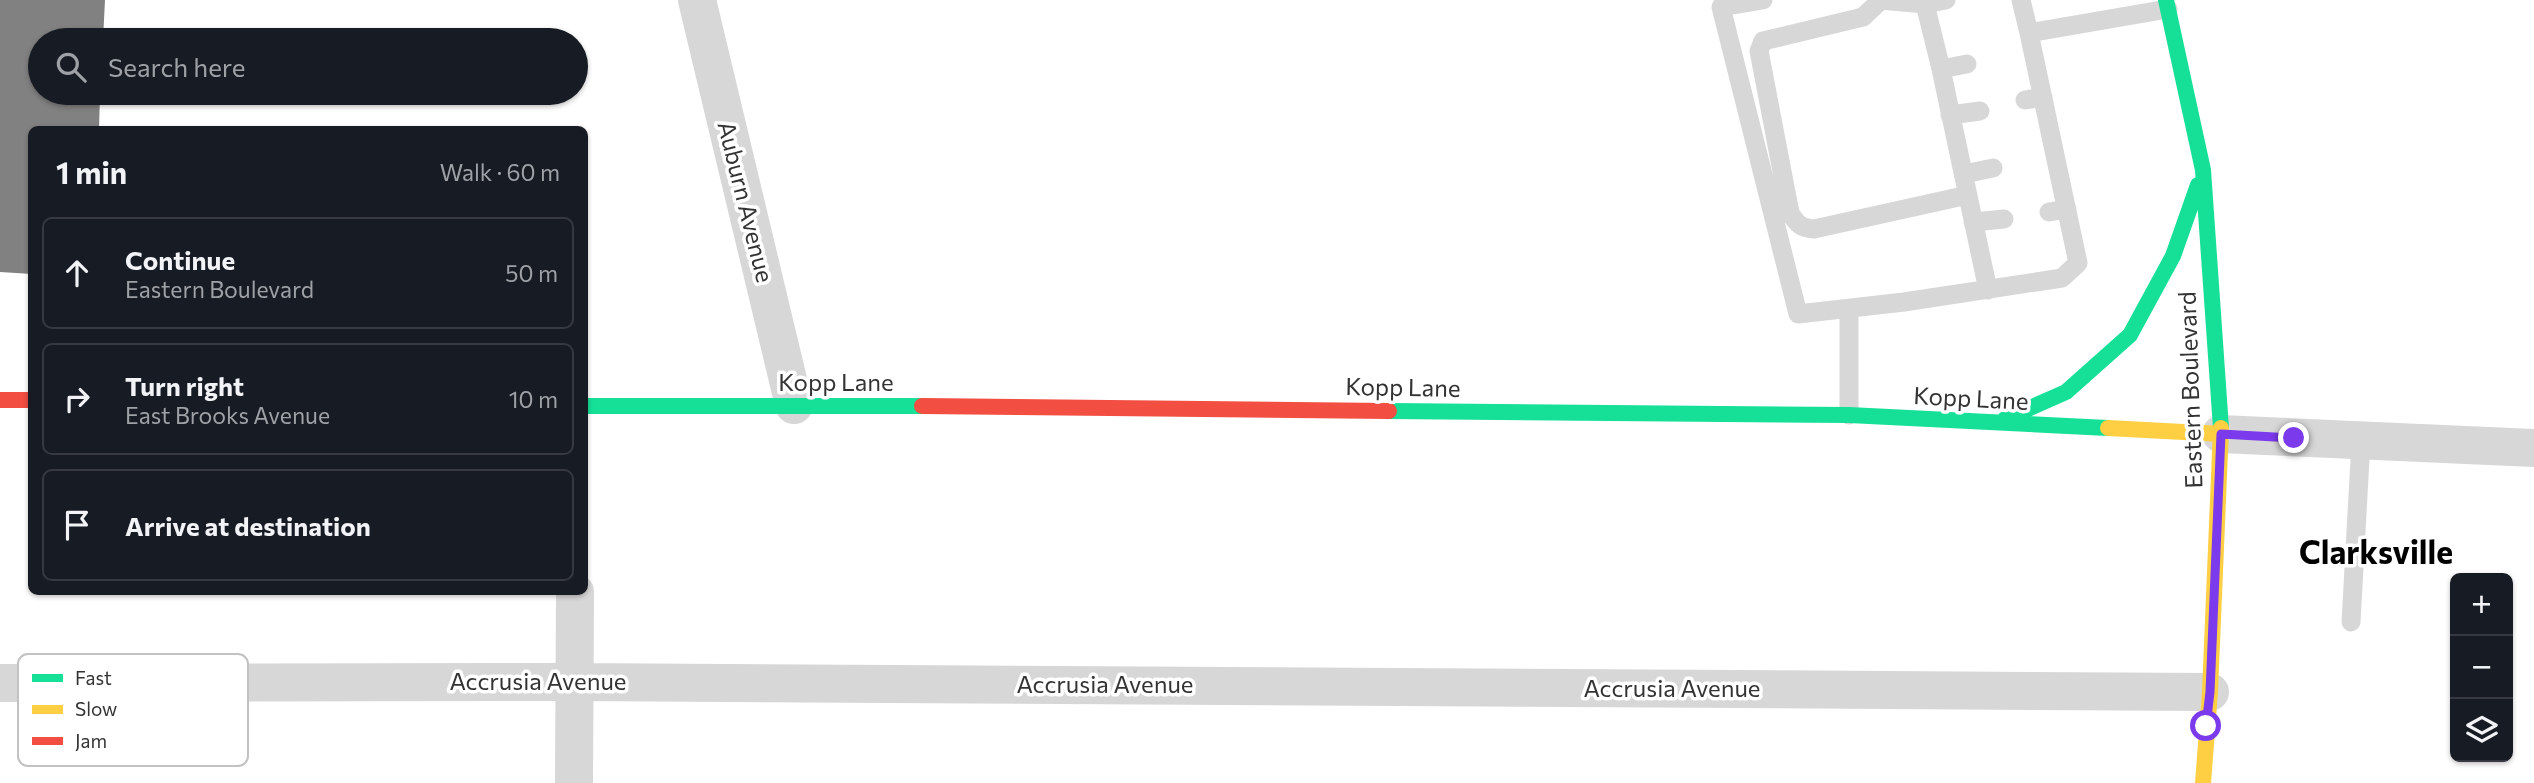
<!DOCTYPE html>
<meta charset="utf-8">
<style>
body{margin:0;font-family:Commissioner,sans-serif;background:#20242c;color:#f1f3f6}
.controls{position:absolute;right:21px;bottom:21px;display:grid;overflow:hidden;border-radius:10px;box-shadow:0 2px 5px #0004}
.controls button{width:63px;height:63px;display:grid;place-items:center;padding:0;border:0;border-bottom:2px solid #363941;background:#171b24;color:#f1f3f6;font:35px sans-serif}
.stop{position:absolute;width:21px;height:21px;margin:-16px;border:5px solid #7c3aed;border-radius:50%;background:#fff}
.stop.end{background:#7c3aed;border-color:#fff;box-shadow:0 2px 7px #0008}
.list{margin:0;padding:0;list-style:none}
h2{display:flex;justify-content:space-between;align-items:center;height:91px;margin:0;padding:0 28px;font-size:30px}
h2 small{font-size:23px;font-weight:400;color:#9ea1a6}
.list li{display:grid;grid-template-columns:46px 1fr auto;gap:21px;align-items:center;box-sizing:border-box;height:112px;margin:0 14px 14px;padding:0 14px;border:2px solid #363941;border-radius:10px}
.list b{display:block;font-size:26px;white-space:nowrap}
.list p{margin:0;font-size:23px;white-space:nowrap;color:#9ea1a6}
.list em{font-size:23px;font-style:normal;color:#9ea1a6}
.icon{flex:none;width:38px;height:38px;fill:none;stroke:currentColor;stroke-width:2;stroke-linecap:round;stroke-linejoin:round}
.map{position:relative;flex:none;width:2534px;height:783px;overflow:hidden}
.search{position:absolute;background:#171b24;box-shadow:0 2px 5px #0004;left:28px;top:28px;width:560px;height:77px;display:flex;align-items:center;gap:18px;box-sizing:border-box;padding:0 24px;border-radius:38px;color:#9ea1a6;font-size:26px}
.panel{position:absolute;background:#171b24;box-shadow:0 2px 5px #0004;left:28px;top:126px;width:560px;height:469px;border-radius:10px}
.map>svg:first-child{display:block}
</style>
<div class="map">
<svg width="2534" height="783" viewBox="0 0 2534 783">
<rect width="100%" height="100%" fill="#fff"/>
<!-- building -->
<path fill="#818181" d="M 0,0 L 105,0 L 103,40 L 40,40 L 40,93 L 100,93 L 99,130 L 32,130 L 32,274 L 0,272 Z"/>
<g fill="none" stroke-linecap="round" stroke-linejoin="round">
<!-- lane -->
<path stroke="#d7d7d7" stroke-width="19" d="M 1763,0 L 1721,7 L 1798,314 L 1904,302 L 2062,278 L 2078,263 L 2029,33
M 1880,0 L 1925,4 L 1946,0
M 1881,0 L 1863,17 L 1763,41 L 1759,51 L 1790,213 C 1797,224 1801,228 1814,229 L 1968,195
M 2021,0 L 2029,33 L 2168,9
M 1925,4 L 1941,69 L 1988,290
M 1941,69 L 1967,64
M 2025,100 L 2043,97
M 1950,115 L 1980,111
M 1964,174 L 1993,168
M 2049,212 L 2067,209
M 1973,222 L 2004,219
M 1849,415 L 1849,309
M 2351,622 L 2361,441"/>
<!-- street -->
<path stroke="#d7d7d7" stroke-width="38" d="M 697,0 L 794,405
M 2221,434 L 2534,448
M 0,683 L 575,682 L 2210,692
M 574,783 L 575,592"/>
<!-- fast -->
<path stroke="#16e098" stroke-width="16" d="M 2166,0 L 2203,170 L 2221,428
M 584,406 L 922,406
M 1389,411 L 1849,415 L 2108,428
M 2005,419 L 2066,392 L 2130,335 L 2173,256 L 2198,185"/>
<!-- slow -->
<path stroke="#ffcf43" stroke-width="16" d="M 2108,428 L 2221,434
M 2203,783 L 2210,692 L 2221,428"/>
<!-- jam -->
<path stroke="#f24e42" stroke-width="16" d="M 0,400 L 32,400
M 922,406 L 1389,411"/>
</g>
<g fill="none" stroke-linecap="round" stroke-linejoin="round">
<!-- route -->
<path stroke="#7c3aed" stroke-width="9" d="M 2206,726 L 2210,692 L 2221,434 L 2294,438"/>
</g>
<g text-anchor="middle" stroke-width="7" stroke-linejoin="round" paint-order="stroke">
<!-- street labels -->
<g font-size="24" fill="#333" stroke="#fff">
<text transform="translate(745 202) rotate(76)" y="8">Auburn Avenue</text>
<text x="836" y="391">Kopp Lane</text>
<text transform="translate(1403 388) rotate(1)" y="8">Kopp Lane</text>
<text transform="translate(2191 390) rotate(-92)" y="8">Eastern Boulevard</text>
<text transform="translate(1971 399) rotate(3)" y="8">Kopp Lane</text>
<text x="538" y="690">Accrusia Avenue</text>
<text x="1105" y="693">Accrusia Avenue</text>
<text x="1672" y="697">Accrusia Avenue</text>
</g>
<!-- district labels -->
<g font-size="32" font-weight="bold" fill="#000" stroke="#fff">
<text x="2376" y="564">Clarksville</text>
</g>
</g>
<!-- legend -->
<rect x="18" y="654" width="230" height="112" rx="10" fill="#fff" stroke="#c2c2c2" stroke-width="2"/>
<rect x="32" y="674" width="31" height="8" fill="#16e098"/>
<rect x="32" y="705" width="31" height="9" fill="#ffcf43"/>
<rect x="32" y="737" width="31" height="8" fill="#f24e42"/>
<g font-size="19" fill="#333">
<text x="75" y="685">Fast</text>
<text x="75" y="716">Slow</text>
<text x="75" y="748">Jam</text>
</g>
</svg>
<div class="controls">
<button>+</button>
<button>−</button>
<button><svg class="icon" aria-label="layers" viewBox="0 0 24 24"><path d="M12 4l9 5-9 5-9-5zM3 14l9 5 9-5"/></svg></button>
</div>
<div class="stop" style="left:2206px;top:726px"></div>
<div class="stop end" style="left:2294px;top:438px"></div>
<div class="search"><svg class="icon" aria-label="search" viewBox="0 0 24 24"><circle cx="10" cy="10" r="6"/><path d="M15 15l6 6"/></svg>Search here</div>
<section class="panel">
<h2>1 min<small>Walk · 60 m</small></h2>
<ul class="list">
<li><svg class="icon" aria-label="ahead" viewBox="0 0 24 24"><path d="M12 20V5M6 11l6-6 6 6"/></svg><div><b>Continue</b><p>Eastern Boulevard</p></div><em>50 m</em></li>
<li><svg class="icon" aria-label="right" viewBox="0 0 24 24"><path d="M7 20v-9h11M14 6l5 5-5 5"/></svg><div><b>Turn right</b><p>East Brooks Avenue</p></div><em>10 m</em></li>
<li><svg class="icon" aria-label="arrive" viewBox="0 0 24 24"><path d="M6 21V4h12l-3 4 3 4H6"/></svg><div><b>Arrive at destination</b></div></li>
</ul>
</section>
</div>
